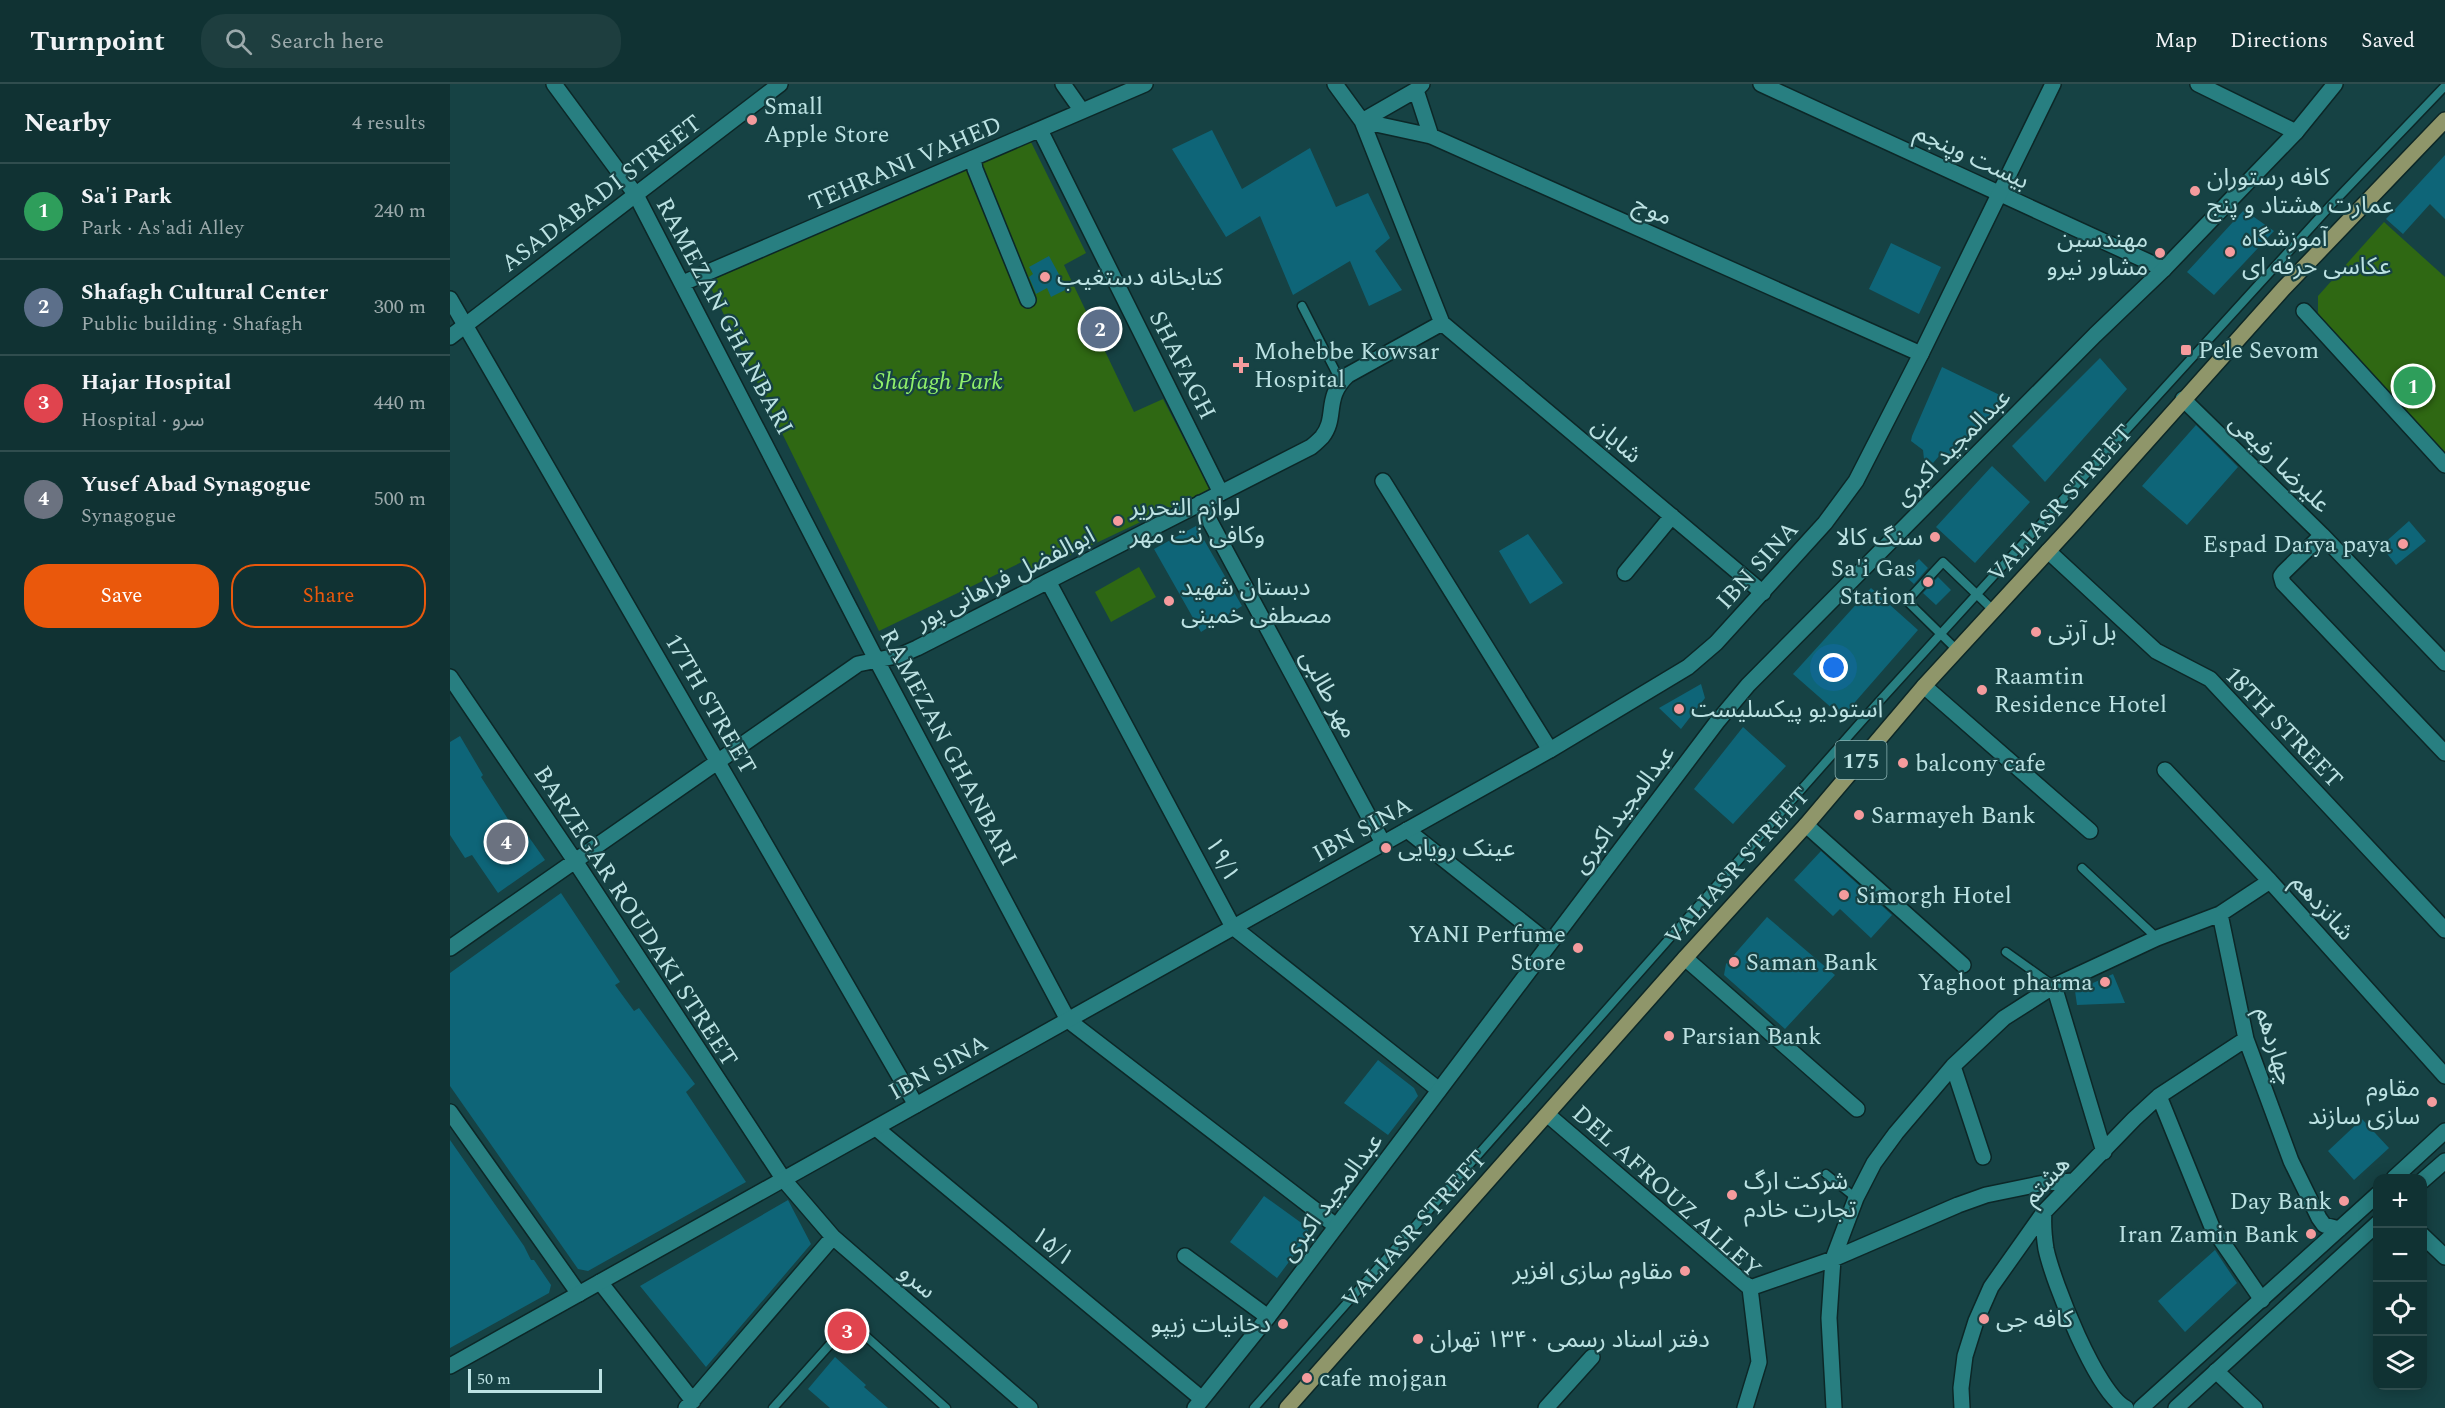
<!DOCTYPE html>
<meta charset="utf-8">
<style>
body{margin:0;font-family:Spectral,"Noto Sans Arabic",serif;background:#1e3e3f;color:#f1f3f6}
.controls{position:absolute;right:18px;bottom:18px;display:grid;overflow:hidden;border-radius:12px;box-shadow:0 3px 15px #0003}
.controls button{width:54px;height:54px;display:grid;place-items:center;padding:0;border:0;border-bottom:2px solid #304d4e;background:#103233;color:#f1f3f6;font:30px sans-serif}
.scale{position:absolute;left:18px;bottom:15px;width:134px;box-sizing:border-box;padding-left:6px;border:3px solid #bce2e3;border-top:0;font-size:16px;line-height:21px;white-space:nowrap;color:#bce2e3;-webkit-text-stroke:4px #164244;paint-order:stroke}
.you{position:absolute;left:1384px;top:584px;width:21px;height:21px;margin:-15px;border:4px solid #fff;border-radius:50%;background:#1a73e8;box-shadow:0 0 0 9px #1a73e833}
.badge{display:grid;place-items:center;width:39px;height:39px;border-radius:50%;background:#ea580c;color:#fff;font-size:20px;font-weight:700}
.pin{position:absolute;translate:-50% -50%;border:3px solid #fff;box-shadow:0 2px 6px #0006}
.list{margin:0;padding:0;list-style:none}
h2{display:flex;justify-content:space-between;align-items:center;height:78px;margin:0;padding:0 24px;font-size:26px}
h2 small{font-size:20px;font-weight:400;color:#9caaac}
.list li{display:grid;grid-template-columns:39px 1fr auto;gap:18px;align-items:center;box-sizing:border-box;height:96px;padding:0 24px;border-top:2px solid #304d4e}
.list b{display:block;font-size:22px;white-space:nowrap}
.list p{margin:0;font-size:20px;white-space:nowrap;color:#9caaac}
.list em{font-size:20px;font-style:normal;color:#9caaac}
.actions{display:flex;gap:12px;padding:18px 24px}
.actions a{flex:1;padding:14px 0;border:2px solid #ea580c;border-radius:24px;text-align:center;font-size:21px;color:#ea580c}
.actions .main{background:#ea580c;color:#fff}
.icon{flex:none;width:33px;height:33px;fill:none;stroke:currentColor;stroke-width:2;stroke-linecap:round;stroke-linejoin:round}
.map{position:relative;flex:none;width:1995px;height:1324px;overflow:hidden}
header{display:flex;align-items:center;gap:36px;box-sizing:border-box;height:84px;padding:0 30px;background:#103233;border-bottom:2px solid #304d4e}
header strong{font-size:28px}
nav{display:flex;gap:33px;margin-inline-start:auto;font-size:21px}
.search{width:420px;height:54px;background:#1e3e3f;display:flex;align-items:center;gap:15px;box-sizing:border-box;padding:0 21px;border-radius:24px;color:#9caaac;font-size:22px}
main{display:flex}
aside{flex:1;background:#103233}
.map>svg:first-child{display:block}
</style>
<header>
<strong>Turnpoint</strong>
<div class="search"><svg class="icon" aria-label="search" viewBox="0 0 24 24"><circle cx="10" cy="10" r="6"/><path d="M15 15l6 6"/></svg>Search here</div>
<nav><a>Map</a><a>Directions</a><a>Saved</a></nav>
</header>
<main>
<aside>
<h2>Nearby<small>4 results</small></h2>
<ul class="list">
<li><span class="badge" style="background:#2e9e5b">1</span><div><b>Sa'i Park</b><p>Park · As'adi Alley</p></div><em>240 m</em></li>
<li><span class="badge" style="background:#5c6f8a">2</span><div><b>Shafagh Cultural Center</b><p>Public building · Shafagh</p></div><em>300 m</em></li>
<li><span class="badge" style="background:#e0444e">3</span><div><b>Hajar Hospital</b><p>Hospital · سرو</p></div><em>440 m</em></li>
<li><span class="badge" style="background:#6b7280">4</span><div><b>Yusef Abad Synagogue</b><p>Synagogue</p></div><em>500 m</em></li>
</ul>
<div class="actions"><a class="main">Save</a><a>Share</a></div>
</aside>
<div class="map">
<svg width="1995" height="1324" viewBox="0 0 1995 1324">
<rect width="100%" height="100%" fill="#164244"/>
<!-- green -->
<path fill="#2f6813" d="M 580,56 L 636,169 L 614,181 L 684,328 L 713,315 L 760,405 L 583,489 L 574,477 L 429,547 L 258,198 Z
M 1934,138 L 1995,193 L 1995,371 L 1868,233 L 1868,212 Z
M 689,483 L 706,513 L 661,538 L 645,508 Z"/>
<!-- building -->
<path fill="#0e6578" d="M 762,46 L 792,105 L 860,64 L 886,123 L 918,109 L 940,154 L 925,167 L 952,206 L 919,222 L 900,177 L 843,211 L 810,132 L 776,153 L 722,65 Z
M 1995,71 L 1995,135 L 1980,120 L 1953,150 L 1936,135 Z
M 1794,126 L 1824,147 L 1764,211 L 1737,188 Z
M 1441,159 L 1491,183 L 1469,230 L 1419,205 Z
M 599,172 L 617,205 L 601,213 L 597,204 L 586,210 L 579,193 L 583,190 L 579,183 Z
M 1650,274 L 1677,305 L 1595,398 L 1562,362 Z
M 1492,283 L 1556,314 L 1496,377 L 1489,372 L 1483,379 L 1474,375 L 1473,366 L 1461,357 L 1462,352 Z
M 1746,341 L 1788,383 L 1737,441 L 1692,402 Z
M 1542,382 L 1580,418 L 1525,479 L 1486,443 Z
M 1959,437 L 1976,457 L 1946,481 L 1931,462 Z
M 746,442 L 792,522 L 751,548 L 704,465 Z
M 1078,450 L 1113,499 L 1080,520 L 1049,467 Z
M 1469,475 L 1478,484 L 1464,500 L 1454,491 Z
M 1488,493 L 1501,506 L 1486,521 L 1473,509 Z
M 1421,504 L 1468,546 L 1392,633 L 1343,590 Z
M 1251,600 L 1255,614 L 1231,645 L 1209,624 Z
M 1293,643 L 1336,682 L 1283,740 L 1244,705 Z
M 10,652 L 33,691 L 31,693 L 63,743 L 69,739 L 95,776 L 48,809 L 22,771 L 15,774 L 0,751 L 0,658 Z
M 1371,767 L 1442,831 L 1421,854 L 1390,825 L 1383,832 L 1344,796 Z
M 111,809 L 170,898 L 165,901 L 184,927 L 189,924 L 245,1000 L 236,1008 L 296,1098 L 138,1187 L 128,1185 L 0,1002 L 0,889 Z
M 1317,833 L 1385,891 L 1335,945 L 1274,891 L 1276,880 Z
M 1663,890 L 1675,919 L 1627,921 L 1625,907 Z
M 928,976 L 964,1004 L 968,1012 L 938,1051 L 894,1019 Z
M 1912,1035 L 1939,1064 L 1904,1096 L 1878,1067 Z
M 0,1056 L 74,1162 L 81,1176 L 84,1176 L 101,1201 L 99,1209 L 0,1264 Z
M 814,1112 L 857,1143 L 859,1151 L 827,1194 L 780,1158 Z
M 338,1116 L 361,1160 L 256,1283 L 190,1202 Z
M 1765,1166 L 1787,1199 L 1735,1248 L 1708,1217 Z
M 385,1273 L 416,1301 L 414,1303 L 438,1324 L 380,1324 L 358,1305 Z"/>
<g fill="none" stroke-linecap="round" stroke-linejoin="round">
<!-- lane casing -->
<g stroke="#0c2727" stroke-width="11">
<path id="lane" d="M 852,222 L 891,298
M 1507,566 L 1457,517 L 1493,478 L 1543,526
M 1632,784 L 1707,854
M 1556,868 L 1604,902
M 1376,1090 L 1406,1114
M 323,1324 L 400,1238 L 496,1324
M 804,1324 L 1426,621 L 1881,121 L 1995,2"/>
</g>
<!-- street casing -->
<g stroke="#0c2727" stroke-width="18">
<path id="street" d="M 104,0 L 186,111 L 427,577 L 618,936 L 886,1142
M 613,0 L 632,27
M 885,0 L 912,37 L 992,239 L 1313,509
M 1311,0 L 1714,185
M 1748,0 L 1846,48
M 966,6 L 981,52
M 912,37 L 981,52 L 1471,270
M 912,37 L 966,6 L 972,0
M 590,46 L 771,409
M 523,74 L 525,85 L 578,216
M 233,199 L 695,0
M 0,215 L 466,1021
M 1854,227 L 1995,381
M 1733,315 L 1872,451 L 1995,579
M 933,397 L 1100,666
M 750,419 L 933,759
M 1872,451 L 1834,488 L 1831,492 L 1833,499 L 1995,669
M 1598,467 L 1706,567 L 1760,595 L 1995,846
M 1175,489 L 1222,432
M 598,497 L 783,843 L 989,1006
M 0,593 L 125,777 L 334,1096 L 383,1153 L 580,1324
M 1474,602 L 1640,747
M 1715,686 L 1820,797 L 1995,992
M 1356,741 L 1513,881
M 957,746 L 1099,859
M 1770,830 L 1796,955 L 1841,1077 L 1869,1134 L 1874,1141 L 1889,1145
M 0,864 L 408,580 L 451,571 L 467,564 L 861,363 C 865,360 869,356 872,353 C 888,333 873,314 898,291 L 992,239
M 1235,874 L 1407,1025
M 1604,902 L 1654,1068
M 1503,982 L 1533,1073
M 1709,1012 L 1762,1143 L 1812,1216
M 0,1028 L 129,1210
M 1098,1031 L 1300,1204 L 1309,1278 L 1295,1324
M 426,1044 L 752,1315
M 1594,1128 C 1593,1140 1594,1152 1596,1165 C 1603,1198 1647,1310 1676,1324
M 1972,1151 L 1995,1173
M 735,1172 L 818,1233
M 150,1198 L 243,1317
M 1300,1204 L 1383,1175 L 1508,1121 L 1536,1111 L 1594,1099 L 1624,1097
M 1766,1287 L 1805,1324
M 236,1324 L 383,1153
M 1096,1324 L 1142,1273
M 1384,1324 L 1379,1234 L 1383,1175 L 1406,1114 L 1424,1079 L 1446,1049 L 1503,982 L 1554,934 L 1604,902 L 1707,854 L 1770,830 L 1820,797
M 1512,1324 L 1511,1304 L 1515,1272 L 1526,1237 L 1541,1203 L 1594,1128 L 1684,1035 L 1709,1012 L 1796,955"/>
</g>
<!-- secondary casing -->
<g stroke="#0c2727" stroke-width="18">
<path id="secondary" d="M 0,253 L 330,0
M 1944,1094 L 1995,1047
M 1972,1097 L 1995,1077
M 0,1282 L 1100,666 L 1238,583 L 1266,559 L 1375,439 L 1406,397 L 1471,270 L 1603,0
M 745,1324 L 818,1233 L 1267,638 L 1298,601 L 1645,251 L 1714,185 L 1846,48 L 1885,0
M 1691,1324 L 1928,1110
M 1726,1324 L 1928,1139"/>
</g>
<!-- primary casing -->
<g stroke="#0c2727" stroke-width="18">
<path id="primary" d="M 837,1324 L 1235,874 L 1356,741 L 1474,602 L 1624,439 L 1833,205 L 1995,36"/>
</g>
<!-- lane -->
<use href="#lane" stroke="#287f81" stroke-width="8"/>
<!-- street -->
<use href="#street" stroke="#287f81" stroke-width="15"/>
<!-- secondary -->
<use href="#secondary" stroke="#287f81" stroke-width="15"/>
<!-- primary -->
<use href="#primary" stroke="#8f966a" stroke-width="15"/>
</g>
<!-- markers -->
<g fill="#f59b9d" stroke="#164244" stroke-width="2">
<circle cx="302" cy="36" r="6"/>
<circle cx="1745" cy="107" r="6"/>
<circle cx="1780" cy="168" r="6"/>
<circle cx="1710" cy="169" r="6"/>
<circle cx="595" cy="193" r="6"/>
<rect x="1730" y="260" width="12" height="12" rx="3"/>
<path d="M788 272h6v6h6v6h-6v6h-6v-6h-6v-6h6z"/>
<circle cx="668" cy="437" r="6"/>
<circle cx="1485" cy="453" r="6"/>
<circle cx="1953" cy="460" r="6"/>
<circle cx="1478" cy="498" r="6"/>
<circle cx="719" cy="517" r="6"/>
<circle cx="1586" cy="548" r="6"/>
<circle cx="1532" cy="606" r="6"/>
<circle cx="1229" cy="625" r="6"/>
<circle cx="1453" cy="679" r="6"/>
<circle cx="1409" cy="731" r="6"/>
<circle cx="936" cy="764" r="6"/>
<circle cx="1394" cy="811" r="6"/>
<circle cx="1128" cy="864" r="6"/>
<circle cx="1284" cy="878" r="6"/>
<circle cx="1655" cy="898" r="6"/>
<circle cx="1219" cy="952" r="6"/>
<circle cx="1982" cy="1018" r="6"/>
<circle cx="1282" cy="1111" r="6"/>
<circle cx="1894" cy="1117" r="6"/>
<circle cx="1861" cy="1150" r="6"/>
<circle cx="1235" cy="1187" r="6"/>
<circle cx="1534" cy="1235" r="6"/>
<circle cx="833" cy="1240" r="6"/>
<circle cx="968" cy="1255" r="6"/>
<circle cx="857" cy="1294" r="6"/>
</g>
<g text-anchor="middle" stroke-width="4.5" stroke-linejoin="round" paint-order="stroke">
<!-- shield labels -->
<rect fill="#164244" stroke="#8ab2b3" stroke-width="1.5" x="1385.5" y="657" width="51" height="38" rx="4.5"/>
<g font-size="22" font-weight="bold" fill="#bce2e3">
<text x="1411" y="684">175</text>
</g>
<!-- poi labels -->
<g font-size="24" fill="#bce2e3" stroke="#164244" text-anchor="start">
<text x="314" y="30">Small<tspan x="314" dy="28">Apple Store</tspan></text>
<text x="1757" y="101">کافه رستوران<tspan x="1757" dy="28">عمارت هشتاد و پنج</tspan></text>
<text x="1792" y="162">آموزشگاه<tspan x="1792" dy="28">عکاسی حرفه ای</tspan></text>
<text x="1698" y="163" text-anchor="end">مهندسین<tspan x="1698" dy="28">مشاور نیرو</tspan></text>
<text x="607" y="201">کتابخانه دستغیب</text>
<text x="1748" y="274">Pele Sevom</text>
<text x="804" y="275">Mohebbe Kowsar<tspan x="804" dy="28">Hospital</tspan></text>
<text x="680" y="431">لوازم التحریر<tspan x="680" dy="28">وکافی نت مهر</tspan></text>
<text x="1473" y="461" text-anchor="end">سنگ کالا</text>
<text x="1941" y="468" text-anchor="end">Espad Darya paya</text>
<text x="1466" y="492" text-anchor="end">Sa'i Gas<tspan x="1466" dy="28">Station</tspan></text>
<text x="731" y="511">دبستان شهید<tspan x="731" dy="28">مصطفی خمینی</tspan></text>
<text x="1598" y="556">بل آرتی</text>
<text x="1544" y="600">Raamtin<tspan x="1544" dy="28">Residence Hotel</tspan></text>
<text x="1241" y="633">استودیو پیکسلیست</text>
<text x="1465" y="687">balcony cafe</text>
<text x="1421" y="739">Sarmayeh Bank</text>
<text x="948" y="772">عینک رویایی</text>
<text x="1406" y="819">Simorgh Hotel</text>
<text x="1116" y="858" text-anchor="end">YANI Perfume<tspan x="1116" dy="28">Store</tspan></text>
<text x="1296" y="886">Saman Bank</text>
<text x="1643" y="906" text-anchor="end">Yaghoot pharma</text>
<text x="1231" y="960">Parsian Bank</text>
<text x="1970" y="1012" text-anchor="end">مقاوم<tspan x="1970" dy="28">سازی سازند</tspan></text>
<text x="1294" y="1105">شرکت ارگ<tspan x="1294" dy="28">تجارت خادم</tspan></text>
<text x="1882" y="1125" text-anchor="end">Day Bank</text>
<text x="1849" y="1158" text-anchor="end">Iran Zamin Bank</text>
<text x="1223" y="1195" text-anchor="end">مقاوم سازی افزیر</text>
<text x="1546" y="1243">کافه جی</text>
<text x="821" y="1248" text-anchor="end">دخانیات زیپو</text>
<text x="980" y="1263">دفتر اسناد رسمی ۱۳۴۰ تهران</text>
<text x="869" y="1302">cafe mojgan</text>
</g>
<!-- street labels -->
<g font-size="24" fill="#bce2e3" stroke="#164244">
<text transform="translate(1522 72) rotate(25)" y="8">بیست وپنجم</text>
<text transform="translate(455 79) rotate(-23)" y="8">TEHRANI VAHED</text>
<text transform="translate(151 109) rotate(-37)" y="8">ASADABADI STREET</text>
<text transform="translate(1203 126) rotate(24)" y="8">موج</text>
<text transform="translate(275 232) rotate(62)" y="8">RAMEZAN GHANBARI</text>
<text transform="translate(733 281) rotate(63)" y="8">SHAFAGH</text>
<text transform="translate(1167 356) rotate(40)" y="8">شایان</text>
<text transform="translate(1502 363) rotate(-45)" y="8">عبدالمجید اکبری</text>
<text transform="translate(1830 379) rotate(44)" y="8">علیرضا رفیعی</text>
<text transform="translate(1610 419) rotate(-48)" y="8">VALIASR STREET</text>
<text transform="translate(1307 481) rotate(-48)" y="8">IBN SINA</text>
<text transform="translate(555 494) rotate(-27)" y="8">ابوالفضل فراهانی پور</text>
<text transform="translate(879 610) rotate(62)" y="8">مهر طالبی</text>
<text transform="translate(261 620) rotate(60)" y="8">17TH STREET</text>
<text transform="translate(1834 643) rotate(46)" y="8">18TH STREET</text>
<text transform="translate(499 663) rotate(62)" y="8">RAMEZAN GHANBARI</text>
<text transform="translate(1173 725) rotate(-53)" y="8">عبدالمجید اکبری</text>
<text transform="translate(912 745) rotate(-29)" y="8">IBN SINA</text>
<text transform="translate(773 775) rotate(62)" y="8">۱۹/۱</text>
<text transform="translate(1287 782) rotate(-48)" y="8">VALIASR STREET</text>
<text transform="translate(1873 823) rotate(48)" y="8">شانزدهم</text>
<text transform="translate(186 832) rotate(57)" y="8">BARZEGAR ROUDAKI STREET</text>
<text transform="translate(1825 962) rotate(73)" y="8">چهاردهم</text>
<text transform="translate(488 983) rotate(-29)" y="8">IBN SINA</text>
<text transform="translate(1596 1096) rotate(-47)" y="8">هشتم</text>
<text transform="translate(1217 1107) rotate(42)" y="8">DEL AFROUZ ALLEY</text>
<text transform="translate(881 1113) rotate(-53)" y="8">عبدالمجید اکبری</text>
<text transform="translate(964 1145) rotate(-48)" y="8">VALIASR STREET</text>
<text transform="translate(603 1162) rotate(40)" y="8">۱۵/۱</text>
<text transform="translate(468 1197) rotate(41)" y="8">سرو</text>
</g>
<!-- park labels -->
<g font-size="24" font-style="italic" fill="#90f06b" stroke="#164244">
<text x="488" y="305">Shafagh Park</text>
</g>
</g>
</svg>
<div class="controls">
<button>+</button>
<button>−</button>
<button><svg class="icon" aria-label="locate" viewBox="0 0 24 24"><circle cx="12" cy="12" r="6"/><path d="M12 2v4M12 18v4M2 12h4M18 12h4"/></svg></button>
<button><svg class="icon" aria-label="layers" viewBox="0 0 24 24"><path d="M12 4l9 5-9 5-9-5zM3 14l9 5 9-5"/></svg></button>
</div>
<div class="scale">50 m</div>
<div class="you"></div>
<div class="pin badge" style="left:1963px;top:302px;background:#2e9e5b">1</div>
<div class="pin badge" style="left:650px;top:245px;background:#5c6f8a">2</div>
<div class="pin badge" style="left:397px;top:1247px;background:#e0444e">3</div>
<div class="pin badge" style="left:56px;top:758px;background:#6b7280">4</div>
</div>
</main>
